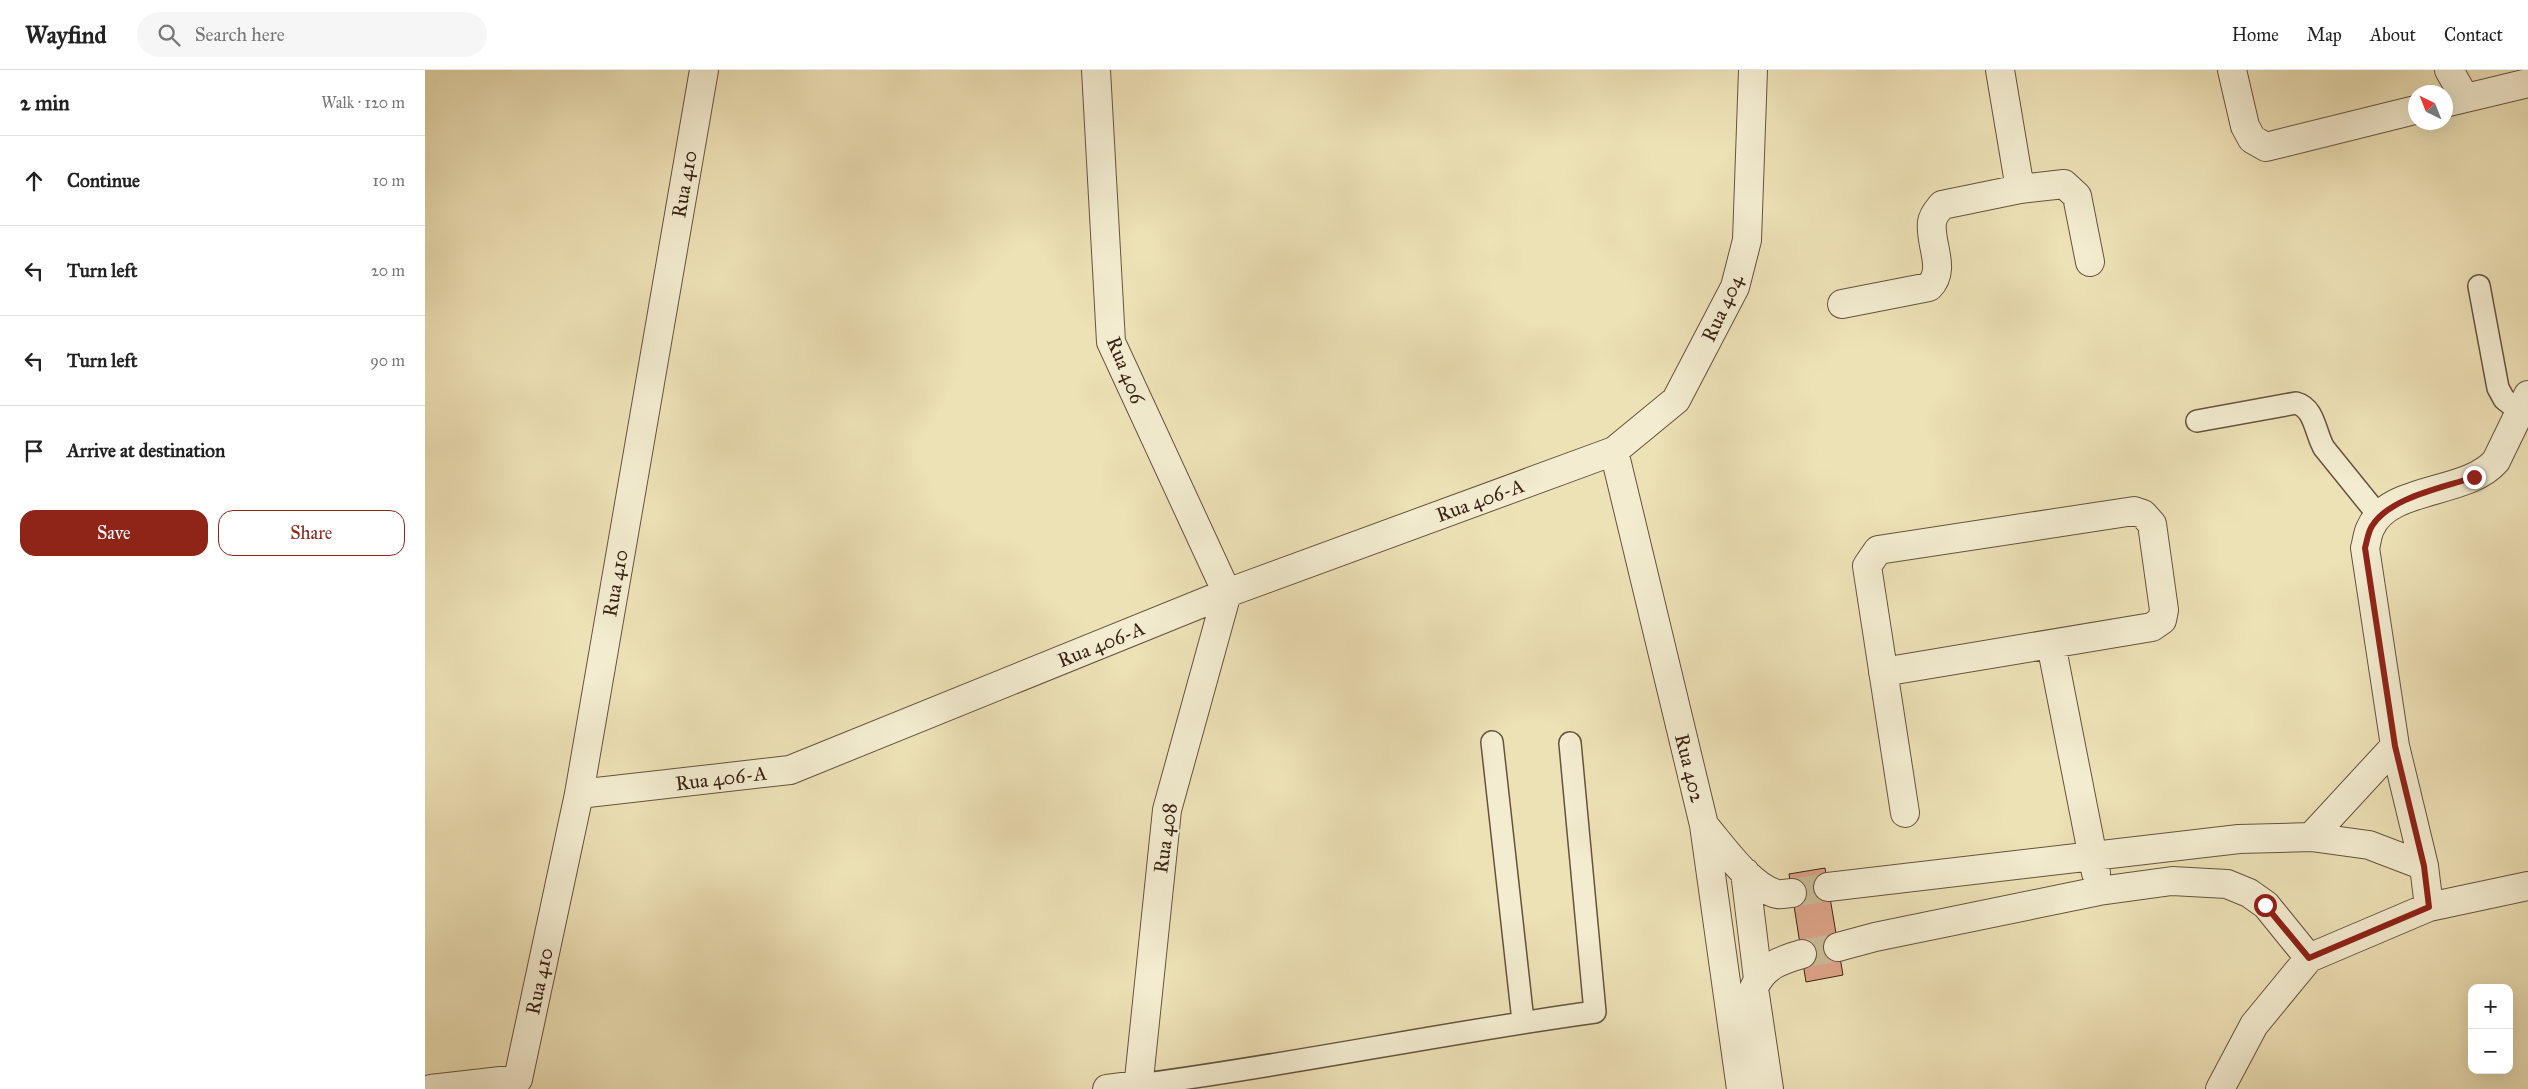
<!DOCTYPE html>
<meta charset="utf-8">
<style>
body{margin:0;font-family:"IM FELL Great Primer",serif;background:#f6f6f6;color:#222}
.controls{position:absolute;right:15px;bottom:15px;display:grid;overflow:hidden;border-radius:10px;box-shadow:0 5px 20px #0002}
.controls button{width:45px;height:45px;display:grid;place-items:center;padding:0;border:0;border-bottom:1px solid #e0e0e0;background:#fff;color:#222;font:25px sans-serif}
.compass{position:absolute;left:1983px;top:15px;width:45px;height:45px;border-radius:50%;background:#fff;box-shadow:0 5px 20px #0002;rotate:317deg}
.stop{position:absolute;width:15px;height:15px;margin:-11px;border:4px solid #8f2418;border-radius:50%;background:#fff}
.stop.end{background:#8f2418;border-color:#fff;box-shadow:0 1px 5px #0008}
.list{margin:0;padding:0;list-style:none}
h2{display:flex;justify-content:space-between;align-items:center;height:65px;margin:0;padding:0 20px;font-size:21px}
h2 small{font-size:16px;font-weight:400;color:#767676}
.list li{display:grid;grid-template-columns:32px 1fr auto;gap:15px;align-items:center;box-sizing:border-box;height:90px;padding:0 20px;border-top:1px solid #e0e0e0}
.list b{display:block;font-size:19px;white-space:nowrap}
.list em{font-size:16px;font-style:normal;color:#767676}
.actions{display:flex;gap:10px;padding:15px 20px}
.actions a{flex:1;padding:11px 0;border:1px solid #8f2418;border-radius:15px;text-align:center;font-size:18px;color:#8f2418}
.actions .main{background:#8f2418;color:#fff}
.icon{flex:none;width:28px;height:28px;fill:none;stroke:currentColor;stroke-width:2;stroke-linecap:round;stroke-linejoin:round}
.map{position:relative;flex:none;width:2103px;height:1019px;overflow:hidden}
header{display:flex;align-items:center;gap:30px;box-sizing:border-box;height:70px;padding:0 25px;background:#fff;border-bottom:1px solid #e0e0e0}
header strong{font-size:24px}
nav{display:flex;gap:28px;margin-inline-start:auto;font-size:18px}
.search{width:350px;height:45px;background:#f6f6f6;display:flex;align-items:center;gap:12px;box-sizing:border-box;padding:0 18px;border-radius:28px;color:#767676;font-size:19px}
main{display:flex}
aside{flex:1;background:#fff}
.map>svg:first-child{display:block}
</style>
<header>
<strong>Wayfind</strong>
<div class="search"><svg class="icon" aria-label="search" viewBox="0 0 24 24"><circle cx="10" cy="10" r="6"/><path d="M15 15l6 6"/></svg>Search here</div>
<nav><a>Home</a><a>Map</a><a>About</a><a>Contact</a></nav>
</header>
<main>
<aside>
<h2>2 min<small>Walk · 120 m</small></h2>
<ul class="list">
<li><svg class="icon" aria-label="ahead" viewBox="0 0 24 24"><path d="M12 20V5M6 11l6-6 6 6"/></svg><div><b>Continue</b></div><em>10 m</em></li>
<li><svg class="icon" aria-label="left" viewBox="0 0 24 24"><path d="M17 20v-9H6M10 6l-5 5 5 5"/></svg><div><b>Turn left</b></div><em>20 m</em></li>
<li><svg class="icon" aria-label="left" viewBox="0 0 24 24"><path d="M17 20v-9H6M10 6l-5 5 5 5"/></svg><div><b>Turn left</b></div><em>90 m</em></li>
<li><svg class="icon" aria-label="arrive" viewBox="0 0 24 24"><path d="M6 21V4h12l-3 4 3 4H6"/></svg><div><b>Arrive at destination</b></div></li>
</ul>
<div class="actions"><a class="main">Save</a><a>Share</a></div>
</aside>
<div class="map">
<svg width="2103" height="1019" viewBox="0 0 2103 1019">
<rect width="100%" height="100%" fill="#ede1b6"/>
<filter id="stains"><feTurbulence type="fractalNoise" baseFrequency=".004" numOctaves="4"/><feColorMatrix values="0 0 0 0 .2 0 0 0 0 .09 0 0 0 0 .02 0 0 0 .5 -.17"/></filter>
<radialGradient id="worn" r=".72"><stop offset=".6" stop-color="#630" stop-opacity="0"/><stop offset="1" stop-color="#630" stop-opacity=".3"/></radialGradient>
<!-- building -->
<path fill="#dca287" stroke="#3a2316" d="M 1400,798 L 1418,905 L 1381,912 L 1364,804 Z"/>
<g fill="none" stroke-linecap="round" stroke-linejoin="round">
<!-- minor-tunnel -->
<path stroke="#c9bb96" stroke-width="28" stroke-dasharray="28 14" stroke-linecap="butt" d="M 1367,823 L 1403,817
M 1377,884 L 1413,877"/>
<!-- service casing -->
<g stroke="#67523e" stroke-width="24">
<path id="service" d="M 2054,216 L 2073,318 L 2079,329 L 2095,342
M 1772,351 L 1871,333 C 1890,338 1890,363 1899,378 L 1954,446
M 1067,672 L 1098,951
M 713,1015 C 866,995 1017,963 1170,942 L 1145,673"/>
</g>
<!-- minor casing -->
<g stroke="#67523e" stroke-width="30">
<path id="minor" d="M 671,0 L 686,272 L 802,523
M 1575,0 L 1595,119
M 1807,0 L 1820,56 L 1827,69 L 1841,77 L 1990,40
M 2024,0 L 2040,28
M 2020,33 L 2103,13
M 1417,234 L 1504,217 C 1522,199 1504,174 1507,152 C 1508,145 1513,140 1517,135 L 1595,119 L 1639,114 L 1652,126 L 1665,192
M 1189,381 L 1279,755 L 1316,1019
M 1626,574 L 1671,803
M 1458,602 L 1727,557 L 1737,550 L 1739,540 L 1727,454 L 1718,444 L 1709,441 L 1453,480 L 1442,496 L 1480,743
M 154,724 L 365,700 L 802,523 L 1189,381 L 1251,330 L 1310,217 L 1322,170 L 1328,0
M 1279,755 C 1297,776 1325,817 1352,824 C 1357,825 1362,823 1367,823
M 1886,767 L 1970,676
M 1320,802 L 1333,909
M 1403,817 L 1814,769 L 1886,767 L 1944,775 L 1999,796
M 2004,837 L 1999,796 L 1970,676 L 1940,478 C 1942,472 1942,465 1945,459 C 1962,416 2042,425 2071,391 L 2103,325
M 1413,877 L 1450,867 L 1674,821 L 1747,811 L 1802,814 L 1824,823 L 1841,835 L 1884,888
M 93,1009 L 154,724 L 279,0
M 6,1019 L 93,1009
M 682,1019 L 713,1015
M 713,1019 L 742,740 L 802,523
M 1344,1019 L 1329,918 C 1338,896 1356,890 1377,884
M 1795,1019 L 1829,955 L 1884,888 L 2004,837 L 2103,816"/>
</g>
<!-- service -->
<use href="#service" stroke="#f3ecd0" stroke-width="21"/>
<!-- minor -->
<use href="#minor" stroke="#f3ecd0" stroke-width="28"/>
</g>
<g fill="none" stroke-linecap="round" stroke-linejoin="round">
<!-- route -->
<path stroke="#8f2418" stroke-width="6" d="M 1840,835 L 1884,888 L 2004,837 L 1999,796 L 1970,676 L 1940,478 C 1942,471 1943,462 1947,456 C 1965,427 2018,418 2049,407"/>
</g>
<g text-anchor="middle" stroke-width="4.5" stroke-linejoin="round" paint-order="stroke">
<!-- street labels -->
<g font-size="20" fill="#3a2316" stroke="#f3ecd0">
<text transform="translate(259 114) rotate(-80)" y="7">Rua 410</text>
<text transform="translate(1297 238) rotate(-65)" y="7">Rua 404</text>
<text transform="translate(701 300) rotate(68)" y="7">Rua 406</text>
<text transform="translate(1055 430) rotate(-20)" y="7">Rua 406-A</text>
<text transform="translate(190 513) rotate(-80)" y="7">Rua 410</text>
<text transform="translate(676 574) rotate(-22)" y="7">Rua 406-A</text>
<text transform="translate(1265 698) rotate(76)" y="7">Rua 402</text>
<text transform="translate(296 708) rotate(-7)" y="7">Rua 406-A</text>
<text transform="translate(740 768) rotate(-82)" y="7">Rua 408</text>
<text transform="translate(114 911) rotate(-78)" y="7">Rua 410</text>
</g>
</g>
<rect width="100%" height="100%" filter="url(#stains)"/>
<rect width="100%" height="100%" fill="url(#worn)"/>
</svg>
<div class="controls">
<button>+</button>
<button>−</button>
</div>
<svg class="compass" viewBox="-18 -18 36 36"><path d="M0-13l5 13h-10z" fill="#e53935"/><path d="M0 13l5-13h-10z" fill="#767676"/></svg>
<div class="stop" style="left:1840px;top:835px"></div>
<div class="stop end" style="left:2049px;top:407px"></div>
</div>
</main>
